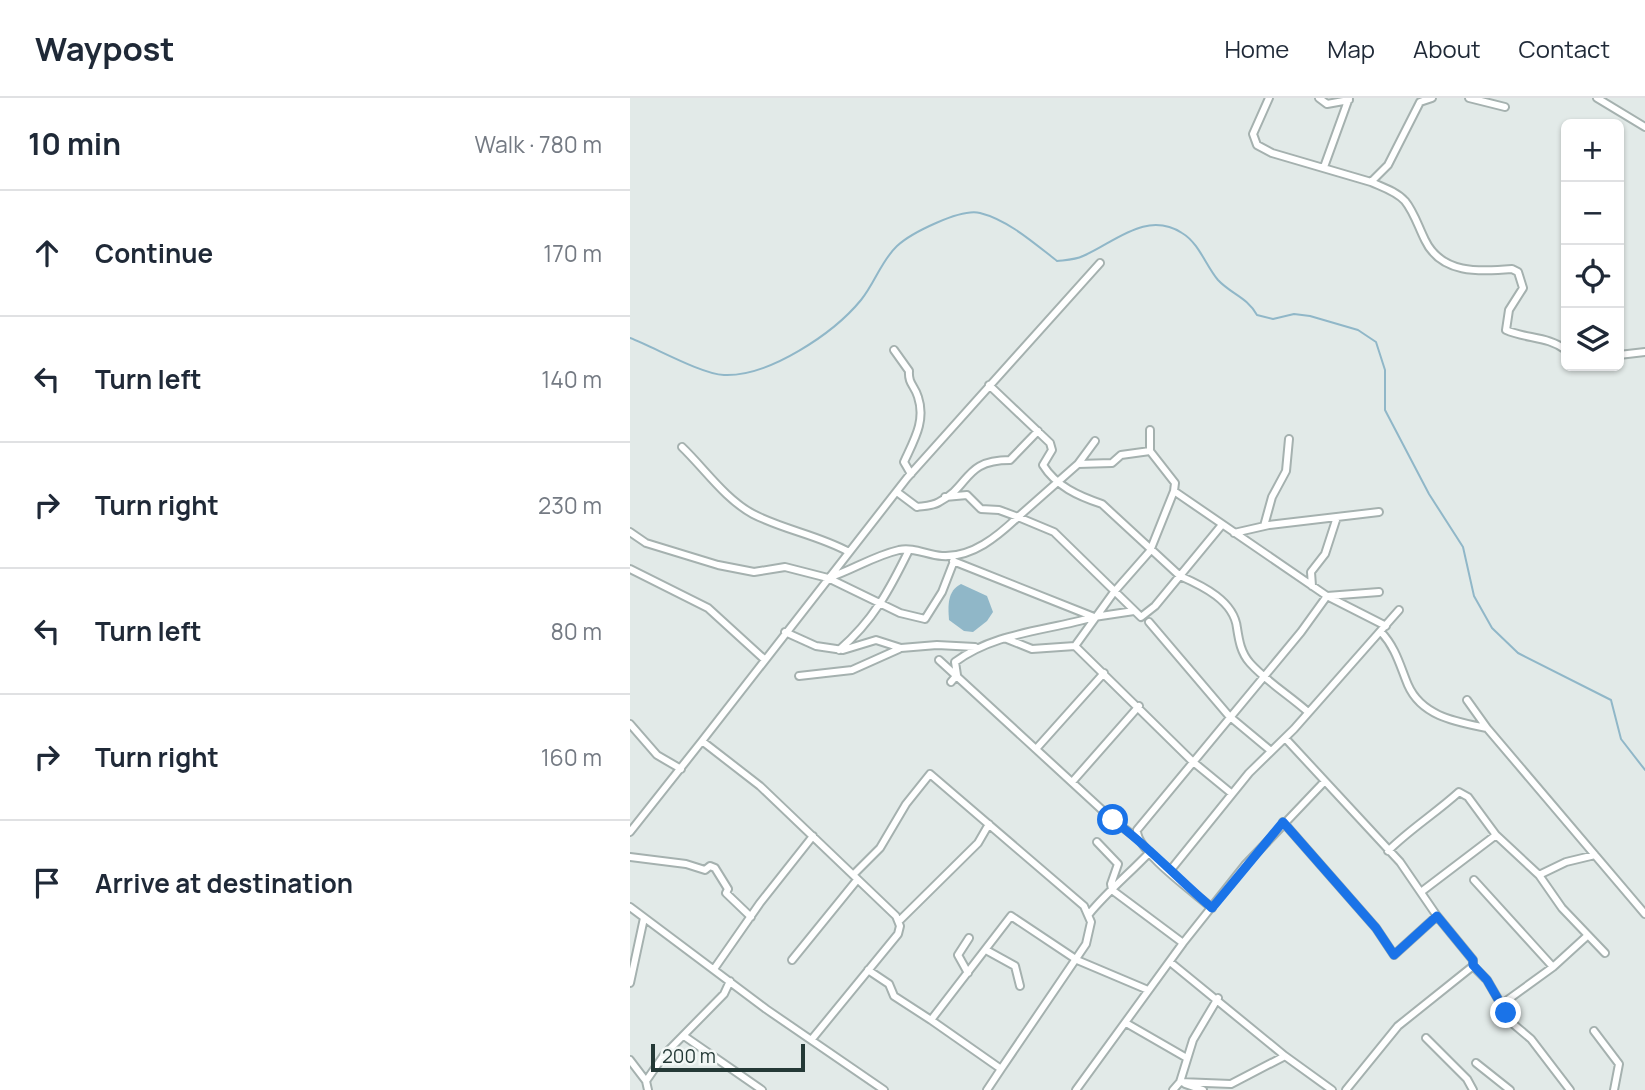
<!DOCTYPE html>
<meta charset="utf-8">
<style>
body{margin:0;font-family:Manrope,sans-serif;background:#f2f2f3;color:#1f2937}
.controls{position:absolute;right:21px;top:21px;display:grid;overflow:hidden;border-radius:10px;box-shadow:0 2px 5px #0004}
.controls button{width:63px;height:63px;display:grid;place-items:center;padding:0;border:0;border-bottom:2px solid #e0e1e3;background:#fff;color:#1f2937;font:35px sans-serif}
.scale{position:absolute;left:21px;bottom:18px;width:154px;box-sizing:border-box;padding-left:7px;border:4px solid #243936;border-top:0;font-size:19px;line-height:24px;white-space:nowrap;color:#243936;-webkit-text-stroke:5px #f2f7f5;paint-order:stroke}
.stop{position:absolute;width:21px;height:21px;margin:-16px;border:5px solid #1a73e8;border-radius:50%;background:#fff}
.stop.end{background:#1a73e8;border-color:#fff;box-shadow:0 2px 7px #0008}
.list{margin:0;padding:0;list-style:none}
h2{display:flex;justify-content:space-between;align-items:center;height:91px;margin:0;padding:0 28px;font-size:30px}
h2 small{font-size:23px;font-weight:400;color:#747a83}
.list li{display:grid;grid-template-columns:46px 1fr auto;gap:21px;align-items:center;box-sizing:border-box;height:126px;padding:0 28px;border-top:2px solid #e0e1e3}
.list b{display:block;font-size:26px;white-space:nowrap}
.list em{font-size:23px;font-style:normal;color:#747a83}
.icon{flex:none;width:38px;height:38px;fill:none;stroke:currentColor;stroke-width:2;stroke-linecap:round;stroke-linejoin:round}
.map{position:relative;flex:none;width:1015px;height:992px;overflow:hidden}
header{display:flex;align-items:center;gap:42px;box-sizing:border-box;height:98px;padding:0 35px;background:#fff;border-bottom:2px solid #e0e1e3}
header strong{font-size:33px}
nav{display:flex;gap:38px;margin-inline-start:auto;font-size:24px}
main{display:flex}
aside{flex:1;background:#fff}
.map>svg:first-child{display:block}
</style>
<header>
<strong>Waypost</strong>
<nav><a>Home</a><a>Map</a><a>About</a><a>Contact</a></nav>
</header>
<main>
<aside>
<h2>10 min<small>Walk · 780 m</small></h2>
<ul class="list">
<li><svg class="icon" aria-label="ahead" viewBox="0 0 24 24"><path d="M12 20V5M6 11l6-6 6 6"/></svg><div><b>Continue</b></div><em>170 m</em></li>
<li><svg class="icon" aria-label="left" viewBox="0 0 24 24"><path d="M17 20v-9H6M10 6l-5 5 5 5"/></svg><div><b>Turn left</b></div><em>140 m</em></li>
<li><svg class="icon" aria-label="right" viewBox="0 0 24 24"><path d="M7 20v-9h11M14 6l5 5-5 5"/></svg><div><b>Turn right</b></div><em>230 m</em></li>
<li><svg class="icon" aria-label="left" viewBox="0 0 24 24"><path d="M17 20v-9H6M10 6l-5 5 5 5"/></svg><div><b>Turn left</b></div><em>80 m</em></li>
<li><svg class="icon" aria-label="right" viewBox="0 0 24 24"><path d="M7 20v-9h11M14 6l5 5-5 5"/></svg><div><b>Turn right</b></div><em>160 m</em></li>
<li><svg class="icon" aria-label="arrive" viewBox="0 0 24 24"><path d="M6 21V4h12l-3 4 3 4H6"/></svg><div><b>Arrive at destination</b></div></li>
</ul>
</aside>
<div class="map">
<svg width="1015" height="992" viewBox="0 0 1015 992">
<rect width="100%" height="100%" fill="#e2eae8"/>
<!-- water -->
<path fill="#90b7c8" d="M 331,486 L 357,498 L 363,514 L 357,523 L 343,534 L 334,533 L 319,522 C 318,508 317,493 331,486 Z"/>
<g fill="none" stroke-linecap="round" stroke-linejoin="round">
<!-- stream -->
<path stroke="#90b7c8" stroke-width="2" d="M 0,240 C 24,249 71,276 94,277 C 139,279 204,235 231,202 C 245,185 251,163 267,148 C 281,135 331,110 350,115 C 378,122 404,145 427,163 C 435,162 445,162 453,158 C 484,145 516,112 552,135 C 569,145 576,168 588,182 C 601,196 617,199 627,217 L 643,221 L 664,216 L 680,218 L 728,232 L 746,244 L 755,272 L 755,312 L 799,396 L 833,449 L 844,498 L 862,530 L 888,555 L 981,602 L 991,641 L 1015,672"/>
<!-- minor casing -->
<g stroke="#a5b1af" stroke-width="10">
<path id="minor" d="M 639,0 L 623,36 L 627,47 L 642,55 L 741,84 L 758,67 L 790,4 L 802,0
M 689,0 L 697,6 L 719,2
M 839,0 L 875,9
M 967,0 L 1015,29
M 694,69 L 719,0
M 741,84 C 752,89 766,93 775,103 C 784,114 788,128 795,142 C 811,176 849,174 882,171 L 888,174 L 893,190 L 879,212 L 876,232 C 896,241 918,238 936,252
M 264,252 L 279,273 C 278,286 285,288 288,299 C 296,323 284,342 274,364 L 281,376
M 989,257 L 1015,254
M 359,287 L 420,345 L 422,352 L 413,367 C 426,388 448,398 472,406 L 550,478 C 573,488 604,503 607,530 C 609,543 611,555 620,565 C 637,584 659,597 678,614
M 520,332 L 520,353 L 545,385 L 544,393 L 697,498 L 756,528
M 52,349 C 74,370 95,401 123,416 C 154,432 188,437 219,454
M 448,366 L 465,343
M 544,393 L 520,453 L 484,494 L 445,548 L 562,663 L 601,695
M 267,394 L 287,409 C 293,408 303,408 309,404 C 341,388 333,362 380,362 L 408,333
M 315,399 L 337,397 L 351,411 L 369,412 L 388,419 L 448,366 L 482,365 L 491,357 L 520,353
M 634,428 L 642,399 L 656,373 L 659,341
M 0,434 L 16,445 L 88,467 L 124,474 L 155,469 L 198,480 L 270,515 L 295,521 L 312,494 L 324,463
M 604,435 L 639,427 L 749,414
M 0,471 L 78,510 L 134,561
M 198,480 C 223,472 243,458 269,452 C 284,449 297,457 312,458 C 342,460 368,438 388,419 L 424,434 L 511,519 L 525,508 L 591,428
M 682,488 L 681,474 L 695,456 L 707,419
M 464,519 L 504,513
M 519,524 L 599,618 L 641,653
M 155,534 L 186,548 L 213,552 L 246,542 L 271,550 L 307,547 L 345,549
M 751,534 C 766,550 770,568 778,587 C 792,619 828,624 857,630
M 377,541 L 402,551 L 445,548
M 209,552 C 243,523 260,491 279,452
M 309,562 L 483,722 L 508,741
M 169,578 L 222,572 L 269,551
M 321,584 L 327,577 L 325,564 C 365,534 417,533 464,519 L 323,463
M 837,602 L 857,630 L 1015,816
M 0,626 L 27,657 L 51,671
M 655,640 L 770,764 L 807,818 L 843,862 L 843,868 L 857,882 L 882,925 L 901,941 L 940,992
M 72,643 L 277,380 L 470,165
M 406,651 L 474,575
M 443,683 L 509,608
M 653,724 L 746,830 L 764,857 L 807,818
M 0,734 L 72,643 L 130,688 L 266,818 L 270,828 L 268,836 L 182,941
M 467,744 L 488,766 L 481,786 L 482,792 L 553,845
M 758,753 C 780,731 806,715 829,694 L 838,699 L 866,737
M 0,759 L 56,766 L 75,772 L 80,768 L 85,770 L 98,791 L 96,795 L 121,819
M 539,774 L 619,675 L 664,631 L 769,512
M 223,777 L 250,750 L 276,706 L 300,676 L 454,808 L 461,824 L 456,846 L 371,971
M 909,777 L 936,764 L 965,757
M 844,782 L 923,869
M 791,794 L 866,737 L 909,777 L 932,810 L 975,855
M 0,809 L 136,911 L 254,992
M 582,810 C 565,795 506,753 507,732 L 671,534 L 697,498 L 749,494
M 459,816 C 478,793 499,776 520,754
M 269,823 L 348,745 L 359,726
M 356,852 L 385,868 L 390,888
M 162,862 L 227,782
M 540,864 L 655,958 L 702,992
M 84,871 L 130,805 L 183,738
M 238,872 L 259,886 L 264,898 L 301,922
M 338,875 L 328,857 L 339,840
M 0,885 L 14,820
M 872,906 L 923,869 L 957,838
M 496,925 L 555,959
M 964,933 L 989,966 L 984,992
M 54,938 L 132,992
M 796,940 L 837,981 L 843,992
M 0,962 L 16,983 L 18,992
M 846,965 L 880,992
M 16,983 L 34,957 L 94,896 L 100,883
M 550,984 L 601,986 L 655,958
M 555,986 L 573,992
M 357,992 L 371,971 L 301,922 L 381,818 L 447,862 L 518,892
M 446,992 L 553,845 L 615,767 L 694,684
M 543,992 L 550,984 L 563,942 L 588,900
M 716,992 L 768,928 L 843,868"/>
</g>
<!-- minor -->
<use href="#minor" stroke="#fff" stroke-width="6"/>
</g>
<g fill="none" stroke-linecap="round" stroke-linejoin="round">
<!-- route -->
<path stroke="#1a73e8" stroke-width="9" d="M 483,722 C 518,748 548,781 582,810 L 653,724 L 746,830 L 764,857 L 807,818 L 843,862 L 843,867 L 857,882 L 876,915"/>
</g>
</svg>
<div class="controls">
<button>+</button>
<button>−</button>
<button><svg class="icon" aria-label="locate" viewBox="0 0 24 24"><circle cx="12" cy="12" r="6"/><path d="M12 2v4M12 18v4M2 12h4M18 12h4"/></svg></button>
<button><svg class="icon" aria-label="layers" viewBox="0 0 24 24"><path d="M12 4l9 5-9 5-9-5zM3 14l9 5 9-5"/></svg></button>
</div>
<div class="scale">200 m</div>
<div class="stop" style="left:483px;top:722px"></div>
<div class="stop end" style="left:876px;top:915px"></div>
</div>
</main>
